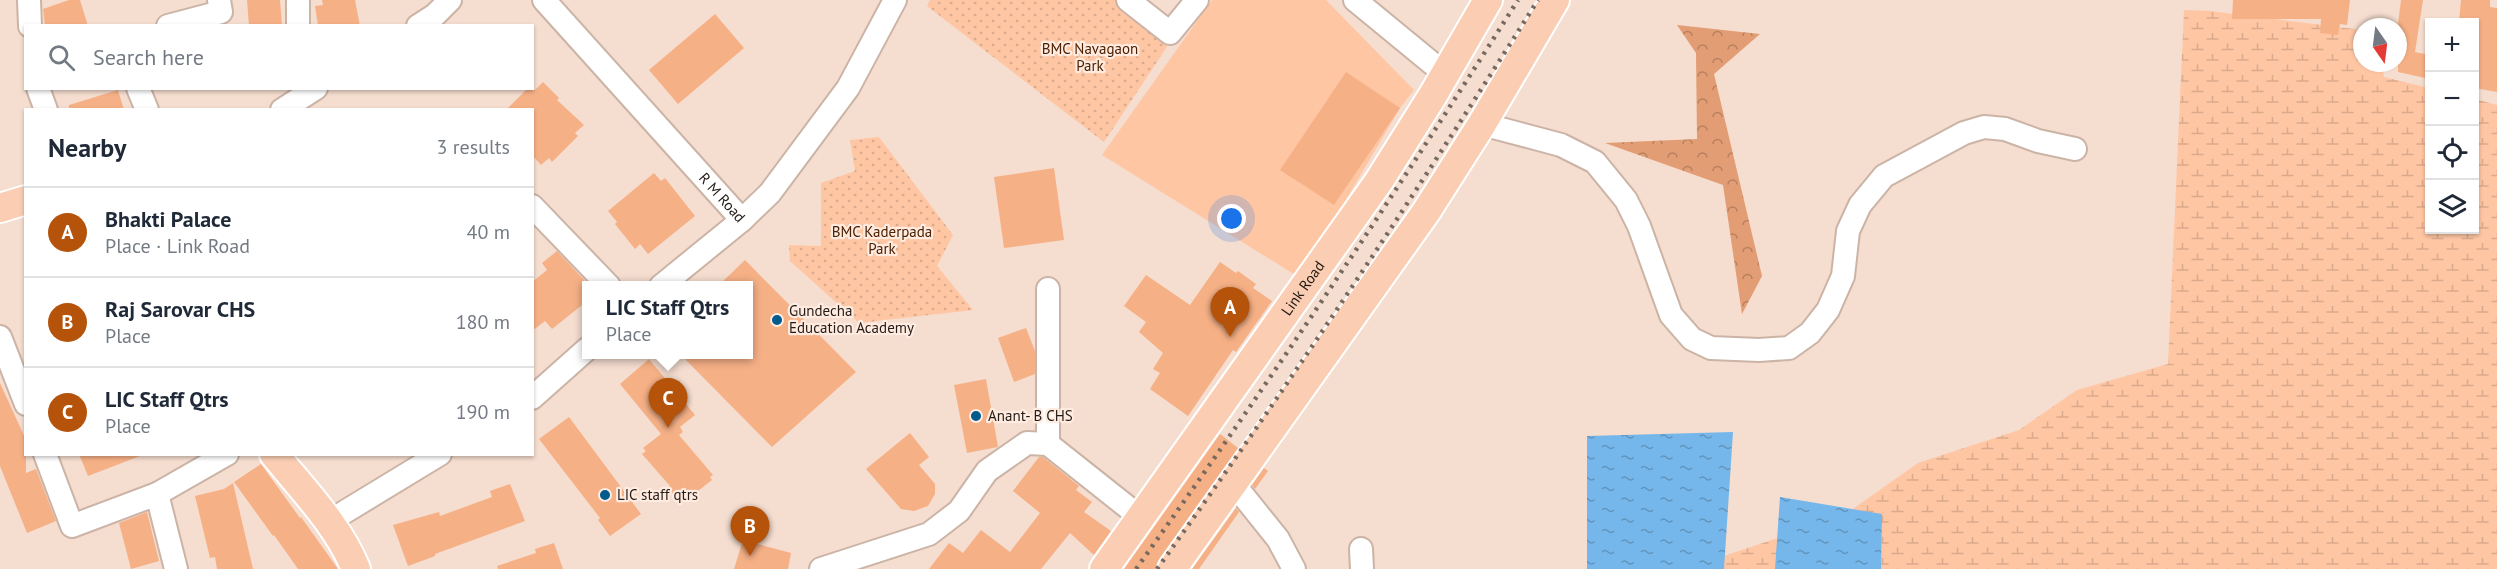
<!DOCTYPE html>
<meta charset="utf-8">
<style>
body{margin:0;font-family:"PT Sans",sans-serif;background:#f2f2f3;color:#1f2937}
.controls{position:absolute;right:18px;top:18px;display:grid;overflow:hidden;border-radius:0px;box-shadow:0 2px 4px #0004}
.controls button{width:54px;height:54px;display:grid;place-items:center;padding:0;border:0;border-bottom:2px solid #e0e1e3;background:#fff;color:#1f2937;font:30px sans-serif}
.compass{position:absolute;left:2353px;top:18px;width:54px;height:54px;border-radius:50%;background:#fff;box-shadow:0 2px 4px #0004;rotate:166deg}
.you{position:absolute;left:1232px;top:219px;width:21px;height:21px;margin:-15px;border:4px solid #fff;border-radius:50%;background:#1a73e8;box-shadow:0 0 0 9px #1a73e833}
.badge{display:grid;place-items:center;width:39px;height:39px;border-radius:50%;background:#b45309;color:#fff;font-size:20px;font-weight:700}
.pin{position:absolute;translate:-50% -50px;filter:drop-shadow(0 2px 3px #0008)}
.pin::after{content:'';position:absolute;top:32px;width:21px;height:18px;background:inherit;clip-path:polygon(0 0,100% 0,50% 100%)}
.popup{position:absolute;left:582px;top:281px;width:171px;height:78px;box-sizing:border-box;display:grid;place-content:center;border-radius:0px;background:#fff;filter:drop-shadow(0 2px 4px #0005);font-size:20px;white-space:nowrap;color:#747a83}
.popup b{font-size:22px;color:#1f2937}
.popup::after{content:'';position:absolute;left:50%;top:100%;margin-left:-12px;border:12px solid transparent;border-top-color:#fff}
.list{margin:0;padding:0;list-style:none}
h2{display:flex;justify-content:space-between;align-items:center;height:78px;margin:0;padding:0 24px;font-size:26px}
h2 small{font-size:20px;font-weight:400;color:#747a83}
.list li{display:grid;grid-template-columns:39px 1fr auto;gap:18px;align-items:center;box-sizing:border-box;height:90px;padding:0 24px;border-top:2px solid #e0e1e3}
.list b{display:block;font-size:22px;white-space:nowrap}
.list p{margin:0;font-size:20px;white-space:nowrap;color:#747a83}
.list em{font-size:20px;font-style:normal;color:#747a83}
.icon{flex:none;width:33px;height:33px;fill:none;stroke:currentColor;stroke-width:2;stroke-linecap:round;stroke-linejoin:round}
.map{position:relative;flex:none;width:2497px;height:569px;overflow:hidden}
.search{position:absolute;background:#fff;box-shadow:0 2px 4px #0004;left:24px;top:24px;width:510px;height:66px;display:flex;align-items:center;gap:15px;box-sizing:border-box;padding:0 21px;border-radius:0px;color:#747a83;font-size:22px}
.panel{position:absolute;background:#fff;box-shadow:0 2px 4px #0004;left:24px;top:108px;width:510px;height:348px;border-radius:0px}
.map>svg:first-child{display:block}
</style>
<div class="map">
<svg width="2497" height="569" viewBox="0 0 2497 569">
<defs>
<pattern id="forest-crowns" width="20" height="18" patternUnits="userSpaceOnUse" patternTransform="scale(1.5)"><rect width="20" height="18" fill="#e29d74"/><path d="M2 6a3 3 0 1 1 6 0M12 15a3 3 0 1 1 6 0" fill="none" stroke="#b77f5e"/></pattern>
<pattern id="wetland-marsh" width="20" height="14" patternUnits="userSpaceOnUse" patternTransform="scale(1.5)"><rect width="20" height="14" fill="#ffc6a4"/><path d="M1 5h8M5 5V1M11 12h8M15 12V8" fill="none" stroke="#daaa8c"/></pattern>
<pattern id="park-dots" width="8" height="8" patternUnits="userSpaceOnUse" patternTransform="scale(1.5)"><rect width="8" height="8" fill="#ffc6a4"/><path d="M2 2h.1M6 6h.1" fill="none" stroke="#daaa8c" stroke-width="1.8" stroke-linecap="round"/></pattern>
<pattern id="water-ripples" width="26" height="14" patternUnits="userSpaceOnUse" patternTransform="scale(1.5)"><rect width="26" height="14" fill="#75b7ea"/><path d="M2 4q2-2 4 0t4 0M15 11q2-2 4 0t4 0" fill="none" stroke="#6094bd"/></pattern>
</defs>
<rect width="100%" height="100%" fill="#f5ddcf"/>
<!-- grass -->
<path fill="#ffc6a4" d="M 1212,0 L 1326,0 L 1414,90 L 1400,108 L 1300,278 L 1102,155 Z"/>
<!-- forest -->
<path fill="url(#forest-crowns)" d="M 1677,25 L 1760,34 L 1714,74 L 1762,276 L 1742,314 L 1723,185 L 1605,143 L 1697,139 L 1696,53 Z"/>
<!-- wetland -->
<path fill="url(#wetland-marsh)" d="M 2184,10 L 2210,11 L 2362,30 L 2362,63 L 2382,63 L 2384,77 L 2429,88 L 2430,230 L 2474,230 L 2475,99 L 2497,105 L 2497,569 L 1685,569 L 1843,516 L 1918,463 L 2019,430 L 2077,390 L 2168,364 Z"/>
<!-- park -->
<path fill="url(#park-dots)" d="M 930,0 L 1130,0 L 1172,39 L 1104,142 L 927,6 Z
M 879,137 L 953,235 L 937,266 L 973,310 L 859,323 L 790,261 L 789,245 L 821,246 L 821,183 L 855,171 L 850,140 Z"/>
<!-- water -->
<path fill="url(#water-ripples)" d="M 1733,432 L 1724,569 L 1587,569 L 1587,436 Z
M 1780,497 L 1882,514 L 1881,569 L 1775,569 Z"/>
<!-- building -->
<path fill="#f6b086" d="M 69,0 L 80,0 L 88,26 L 45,26 L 43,9 Z
M 247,0 L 280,0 L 282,26 L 249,26 Z
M 322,0 L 355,0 L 360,26 L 318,26 L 315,6 L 323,5 Z
M 2233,0 L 2350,0 L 2347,25 L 2340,24 L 2338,35 L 2320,33 L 2321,19 L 2232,19 Z
M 2401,0 L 2423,0 L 2415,52 L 2430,55 L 2430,79 L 2398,72 L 2398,24 Z
M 2461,0 L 2490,0 L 2490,7 L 2497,8 L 2497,92 L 2475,88 L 2475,22 L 2459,22 Z
M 715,14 L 744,48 L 678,104 L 649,70 Z
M 1346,72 L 1400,108 L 1334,205 L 1280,170 Z
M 543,82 L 559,98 L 557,100 L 584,125 L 575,133 L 578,136 L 552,162 L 549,158 L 541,165 L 533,156 L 532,110 L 506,110 L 528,88 L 532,88 L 535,90 Z
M 118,90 L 124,110 L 69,110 L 69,105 Z
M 1054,168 L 1064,240 L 1004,248 L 994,177 Z
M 654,173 L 661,181 L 665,178 L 695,216 L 648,254 L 640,244 L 635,249 L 615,224 L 617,222 L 608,211 Z
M 557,251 L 587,283 L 587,301 L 552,329 L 545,321 L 532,331 L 532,282 L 547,270 L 542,263 Z
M 745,260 L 856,372 L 772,447 L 680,354 L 749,354 L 749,285 L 719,285 Z
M 1220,262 L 1236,273 L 1238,271 L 1256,284 L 1253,288 L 1272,301 L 1236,352 L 1233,350 L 1188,416 L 1150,389 L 1160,373 L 1153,369 L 1163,353 L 1139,332 L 1146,322 L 1124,306 L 1146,275 L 1190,305 Z
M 1026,328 L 1035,351 L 1035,374 L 1014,382 L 998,338 Z
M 649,359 L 695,415 L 680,427 L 683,432 L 679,435 L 713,475 L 710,477 L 712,480 L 681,504 L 668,488 L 670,486 L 642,454 L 646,451 L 643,448 L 661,434 L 620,384 Z
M 986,379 L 998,447 L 967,453 L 954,385 Z
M 0,383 L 26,440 L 26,473 L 36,469 L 56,521 L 27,533 L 0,466 Z
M 569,417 L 641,514 L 610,536 L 598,520 L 600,518 L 539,439 Z
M 910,433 L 929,457 L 919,465 L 935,484 L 935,494 L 928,506 L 914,511 L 901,509 L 866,469 Z
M 1220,434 L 1238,448 L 1159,559 L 1156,569 L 1124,569 Z
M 79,454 L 140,454 L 140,456 L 88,476 Z
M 1039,457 L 1043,457 L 1079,486 L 1076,490 L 1092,502 L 1084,512 L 1111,531 L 1094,555 L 1070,533 L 1041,569 L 929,569 L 949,543 L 963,553 L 981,530 L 1010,552 L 1040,513 L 1013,491 Z
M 261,464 L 300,518 L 301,517 L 338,569 L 298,569 L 274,535 L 273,536 L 234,482 Z
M 1264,468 L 1268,471 L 1255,489 L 1252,485 Z
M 233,483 L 253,569 L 217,569 L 215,557 L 210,558 L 195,496 L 224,489 Z
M 510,484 L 525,521 L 435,554 L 435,556 L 408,566 L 393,525 L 439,512 L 440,516 L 492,497 L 490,491 Z
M 1236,508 L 1239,512 L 1199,569 L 1192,569 Z
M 147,512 L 159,561 L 131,569 L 119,523 Z
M 743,540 L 791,553 L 788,569 L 734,569 Z
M 554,543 L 563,569 L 498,569 L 497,566 L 536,553 L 535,549 Z"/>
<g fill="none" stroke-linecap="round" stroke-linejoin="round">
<!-- minor casing -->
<g stroke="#cbb4a6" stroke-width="26">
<g id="minor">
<path d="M 29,0 L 30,26"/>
<path d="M 298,0 L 298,26"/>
<path id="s1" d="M 544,0 L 742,220 L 770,193 L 848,88 L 895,0"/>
<path d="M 1128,0 L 1170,33 L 1197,0"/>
<path d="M 1355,0 L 1445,74"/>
<path d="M 168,26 L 221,12 L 219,0"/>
<path d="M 418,26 L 435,15 L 450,0"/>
<path d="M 38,88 L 46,110"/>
<path d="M 138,88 L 147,110"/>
<path d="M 282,110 L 316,88"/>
<path d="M 1482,124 L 1561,145 L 1595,162 L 1626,200 L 1639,226 L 1671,315 L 1692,339 L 1711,348 L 1759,350 L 1789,348 L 1810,333 L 1828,310 L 1843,276 L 1848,231 L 1860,205 L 1884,176 L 1964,133 L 1984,127 L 2005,129 L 2038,141 L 2075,149"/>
<path d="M 532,206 L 609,286"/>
<path d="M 661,286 L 742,220"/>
<path d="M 1048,289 L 1048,444 L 1140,517"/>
<path d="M 0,337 L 26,404"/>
<path d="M 532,398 L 587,349"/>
<path d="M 45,454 L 72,526 L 157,494 L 176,569"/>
<path d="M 1233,483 L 1278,539 L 1294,569"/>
<path d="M 157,494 L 227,454"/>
<path d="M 343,513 L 440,454"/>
<path d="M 1361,549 L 1362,569"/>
<path d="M 821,569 L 929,534 L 959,511 L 987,471 L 1027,443 L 1048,444"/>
</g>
</g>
<!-- major casing -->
<g stroke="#fff" stroke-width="32">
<g id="major">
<path d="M 0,208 L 26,200"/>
<path d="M 274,454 C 304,491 338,525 356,569"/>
<path id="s2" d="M 1104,569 L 1379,181 L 1433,95 L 1488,0"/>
<path d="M 1172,569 L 1426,212 L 1482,124 L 1555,0"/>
</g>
</g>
<!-- minor -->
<use href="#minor" stroke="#fff" stroke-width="22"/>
<!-- major -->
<use href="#major" stroke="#fbceb3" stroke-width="28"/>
<!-- rail -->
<path stroke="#776960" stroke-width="4.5" stroke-dasharray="3 6" stroke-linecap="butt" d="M 1136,569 C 1269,383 1396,193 1518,0
M 1157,569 C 1290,384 1416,193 1538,0"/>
</g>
<!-- markers -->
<g fill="#025b8d" stroke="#ffebe0" stroke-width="2">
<circle cx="777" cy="320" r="6"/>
<circle cx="976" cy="416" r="6"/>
<circle cx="605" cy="495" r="6"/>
</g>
<g text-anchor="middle" stroke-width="4.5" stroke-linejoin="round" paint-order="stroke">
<!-- park labels -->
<g font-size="15" fill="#4c2000" stroke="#ffebe0">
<text x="1090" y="54">BMC Navagaon<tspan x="1090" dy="17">Park</tspan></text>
<text x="882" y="237">BMC Kaderpada<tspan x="882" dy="17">Park</tspan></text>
</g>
<!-- street labels -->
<g font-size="15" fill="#231b16" stroke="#ffebe0">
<text dy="5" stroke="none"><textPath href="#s1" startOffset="266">R M Road</textPath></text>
<text dy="5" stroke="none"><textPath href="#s2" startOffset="344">Link Road</textPath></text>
</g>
<!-- poi labels -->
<g font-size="15" fill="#231b16" stroke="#ffebe0" text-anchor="start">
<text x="789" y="316">Gundecha<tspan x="789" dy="17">Education Academy</tspan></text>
<text x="988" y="421">Anant- B CHS</text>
<text x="617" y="500">LIC staff qtrs</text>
</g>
</g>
</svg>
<div class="controls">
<button>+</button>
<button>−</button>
<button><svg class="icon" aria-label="locate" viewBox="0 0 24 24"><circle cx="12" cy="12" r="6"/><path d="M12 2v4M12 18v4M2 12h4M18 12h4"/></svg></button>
<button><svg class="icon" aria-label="layers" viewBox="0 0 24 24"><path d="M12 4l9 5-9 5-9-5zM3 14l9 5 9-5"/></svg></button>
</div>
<svg class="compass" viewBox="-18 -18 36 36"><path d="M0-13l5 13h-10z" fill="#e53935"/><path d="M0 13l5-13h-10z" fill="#747a83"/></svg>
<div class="you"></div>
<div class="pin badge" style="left:1230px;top:337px">A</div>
<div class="pin badge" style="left:750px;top:556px">B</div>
<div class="pin badge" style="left:668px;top:428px">C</div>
<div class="popup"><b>LIC Staff Qtrs</b>Place</div>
<div class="search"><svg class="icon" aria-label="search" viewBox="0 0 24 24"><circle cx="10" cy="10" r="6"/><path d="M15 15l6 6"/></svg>Search here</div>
<section class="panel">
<h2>Nearby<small>3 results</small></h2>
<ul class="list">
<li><span class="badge">A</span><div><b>Bhakti Palace</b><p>Place · Link Road</p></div><em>40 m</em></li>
<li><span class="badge">B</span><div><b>Raj Sarovar CHS</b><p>Place</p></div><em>180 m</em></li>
<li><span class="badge">C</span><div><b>LIC Staff Qtrs</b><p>Place</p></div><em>190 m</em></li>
</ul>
</section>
</div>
